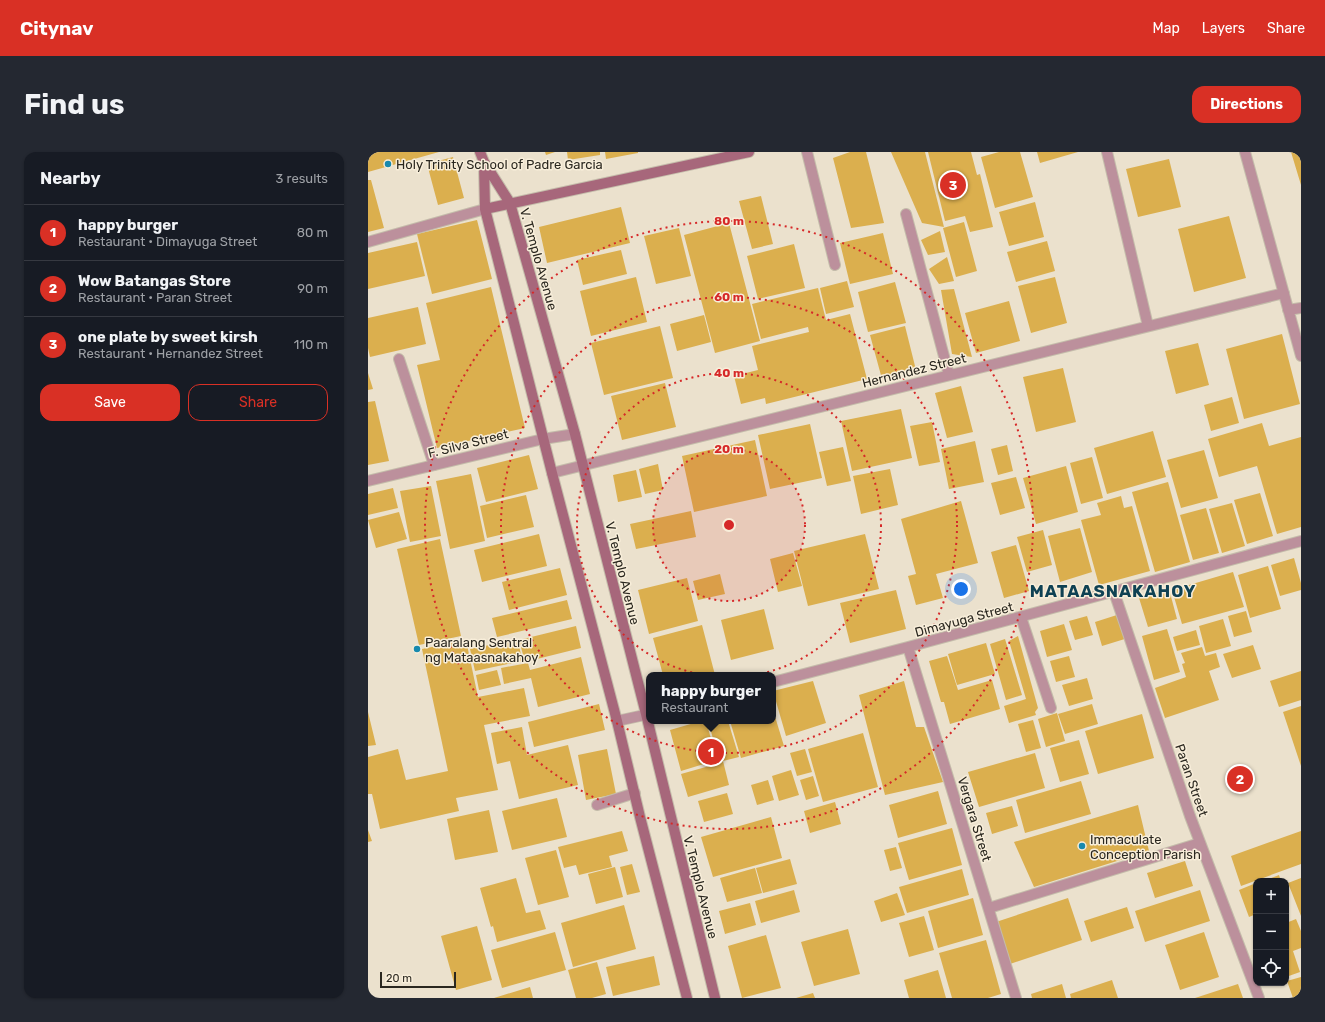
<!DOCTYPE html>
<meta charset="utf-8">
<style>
body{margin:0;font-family:Rubik,sans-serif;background:#242831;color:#f1f3f6}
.controls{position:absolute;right:12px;bottom:12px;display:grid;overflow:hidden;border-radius:8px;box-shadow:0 1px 3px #0004}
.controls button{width:36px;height:36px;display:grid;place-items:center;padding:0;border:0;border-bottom:1px solid #363941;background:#171b24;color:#f1f3f6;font:20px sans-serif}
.scale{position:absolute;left:12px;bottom:10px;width:76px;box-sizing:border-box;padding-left:4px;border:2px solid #2a271f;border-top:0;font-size:11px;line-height:14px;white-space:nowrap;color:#2a271f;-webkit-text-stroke:3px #f8eeda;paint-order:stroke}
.you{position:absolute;left:593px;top:437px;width:14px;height:14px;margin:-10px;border:3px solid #fff;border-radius:50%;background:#1a73e8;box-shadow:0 0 0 6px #1a73e833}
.badge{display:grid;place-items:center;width:26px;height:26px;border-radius:50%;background:#d93025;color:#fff;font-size:13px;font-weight:700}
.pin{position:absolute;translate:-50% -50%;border:2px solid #fff;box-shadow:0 1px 4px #0006}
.popup{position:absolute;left:278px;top:520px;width:130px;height:52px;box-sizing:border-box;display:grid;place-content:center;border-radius:8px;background:#171b24;filter:drop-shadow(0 1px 3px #0005);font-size:13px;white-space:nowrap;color:#9ea1a6}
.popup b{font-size:15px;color:#f1f3f6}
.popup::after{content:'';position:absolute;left:50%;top:100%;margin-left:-8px;border:8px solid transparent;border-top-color:#171b24}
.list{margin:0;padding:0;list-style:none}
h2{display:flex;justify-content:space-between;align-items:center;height:52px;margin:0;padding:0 16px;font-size:17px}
h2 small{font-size:13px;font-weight:400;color:#9ea1a6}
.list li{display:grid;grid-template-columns:26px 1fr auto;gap:12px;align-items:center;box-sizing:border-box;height:56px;padding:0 16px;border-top:1px solid #363941}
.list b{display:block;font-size:15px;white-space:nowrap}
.list p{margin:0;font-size:13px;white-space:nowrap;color:#9ea1a6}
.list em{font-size:13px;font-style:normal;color:#9ea1a6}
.actions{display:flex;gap:8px;padding:12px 16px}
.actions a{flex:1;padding:9px 0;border:1px solid #d93025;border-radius:12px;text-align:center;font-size:14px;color:#d93025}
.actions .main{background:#d93025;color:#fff}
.icon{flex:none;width:22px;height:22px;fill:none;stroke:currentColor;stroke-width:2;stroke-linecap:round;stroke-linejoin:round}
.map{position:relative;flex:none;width:933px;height:846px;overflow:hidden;border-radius:12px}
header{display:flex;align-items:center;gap:24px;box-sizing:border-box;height:56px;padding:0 20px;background:#d93025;color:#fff}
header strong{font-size:19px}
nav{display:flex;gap:22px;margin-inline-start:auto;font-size:14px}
.intro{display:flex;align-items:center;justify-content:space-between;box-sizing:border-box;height:96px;padding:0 24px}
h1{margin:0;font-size:28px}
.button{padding:10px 18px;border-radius:12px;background:#d93025;color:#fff;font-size:14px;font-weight:700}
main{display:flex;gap:24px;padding:0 24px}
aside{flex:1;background:#171b24;border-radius:12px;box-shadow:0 1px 3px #0004}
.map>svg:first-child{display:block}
</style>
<header>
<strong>Citynav</strong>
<nav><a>Map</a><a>Layers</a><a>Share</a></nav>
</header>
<div class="intro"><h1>Find us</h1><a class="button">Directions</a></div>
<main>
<aside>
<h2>Nearby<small>3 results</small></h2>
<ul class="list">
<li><span class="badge">1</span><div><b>happy burger</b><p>Restaurant · Dimayuga Street</p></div><em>80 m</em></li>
<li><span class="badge">2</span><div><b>Wow Batangas Store</b><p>Restaurant · Paran Street</p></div><em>90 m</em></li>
<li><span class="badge">3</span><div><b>one plate by sweet kirsh</b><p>Restaurant · Hernandez Street</p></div><em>110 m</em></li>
</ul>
<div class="actions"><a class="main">Save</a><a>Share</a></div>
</aside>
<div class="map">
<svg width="933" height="846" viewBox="0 0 933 846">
<rect width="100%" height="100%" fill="#ebe1cd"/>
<!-- building -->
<path fill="#dbaf4e" d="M 0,0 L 71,0 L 0,20 Z
M 177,0 L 187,0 L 178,3 Z
M 199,0 L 232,0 L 232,3 L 200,8 Z
M 237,0 L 270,0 L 270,1 L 238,7 Z
M 482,0 L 498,0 L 516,71 L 483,76 L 465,6 Z
M 523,0 L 557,0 L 576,75 L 554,71 Z
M 560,0 L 603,0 L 609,23 L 612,22 L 625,75 L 602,80 L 597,64 L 577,69 Z
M 631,0 L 652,0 L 665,45 L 627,56 L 613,5 Z
M 669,0 L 710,0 L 672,11 Z
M 923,0 L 933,0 L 933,33 Z
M 85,5 L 96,46 L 70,53 L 59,12 Z
M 801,7 L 813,55 L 770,65 L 758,17 Z
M 0,28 L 3,28 L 16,76 L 0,80 Z
M 393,44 L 405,92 L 384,97 L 371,49 Z
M 667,50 L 676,85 L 641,94 L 631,60 Z
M 253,55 L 262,91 L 179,111 L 171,75 Z
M 861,64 L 878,126 L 826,140 L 810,77 Z
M 109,68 L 124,127 L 64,142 L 49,82 Z
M 596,70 L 609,119 L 588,125 L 575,76 Z
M 361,71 L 392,189 L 347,201 L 316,83 Z
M 311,76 L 323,124 L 288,132 L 276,84 Z
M 572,79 L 577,100 L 560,103 L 553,88 Z
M 515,81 L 525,122 L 482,132 L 472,91 Z
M 679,89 L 687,119 L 648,130 L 639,100 Z
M 49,90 L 57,124 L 0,137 L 0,101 Z
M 426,92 L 437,136 L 390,147 L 379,104 Z
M 253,98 L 259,122 L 215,133 L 209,108 Z
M 579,105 L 586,129 L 571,132 L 561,117 Z
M 268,125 L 279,170 L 223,184 L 212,139 Z
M 687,125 L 699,171 L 663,181 L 650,134 Z
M 479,129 L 486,155 L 458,162 L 452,136 Z
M 527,130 L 538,171 L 500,180 L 490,140 Z
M 123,135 L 157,276 L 69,296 L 49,213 L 72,208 L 58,151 Z
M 450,136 L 458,168 L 482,162 L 499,227 L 398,252 L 397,246 L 373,252 L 366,224 L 390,218 L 384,194 L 441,180 L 440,175 L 393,187 L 384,152 Z
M 586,137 L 604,205 L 584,202 L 573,138 Z
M 641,149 L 652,189 L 608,201 L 597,161 Z
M 50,155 L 58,192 L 2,205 L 0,196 L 0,166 Z
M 336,163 L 343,190 L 309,199 L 302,172 Z
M 292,174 L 305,226 L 236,243 L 223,191 Z
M 537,174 L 548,218 L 514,227 L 502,183 Z
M 914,182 L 932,252 L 876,267 L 858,197 Z
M 830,191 L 841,233 L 808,242 L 797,199 Z
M 695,216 L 708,270 L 668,280 L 655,225 Z
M 0,221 L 5,237 L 0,238 Z
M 297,231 L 308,275 L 254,288 L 243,244 Z
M 593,234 L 605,280 L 579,286 L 567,241 Z
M 864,245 L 871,271 L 843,279 L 836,253 Z
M 7,249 L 21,309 L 0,313 L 0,250 Z
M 533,257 L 544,306 L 484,319 L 473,269 Z
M 564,270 L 572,310 L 551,314 L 542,274 Z
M 894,271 L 901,294 L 933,285 L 933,375 L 909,382 L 889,314 L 851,325 L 840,287 Z
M 442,272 L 454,326 L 402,337 L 390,283 Z
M 785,279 L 798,325 L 739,342 L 726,296 Z
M 387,288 L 399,344 L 326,360 L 314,304 Z
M 607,289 L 616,330 L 581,337 L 573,297 Z
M 639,293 L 645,319 L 630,323 L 623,297 Z
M 475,295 L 483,329 L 459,334 L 451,300 Z
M 836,298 L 850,346 L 813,356 L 799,308 Z
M 161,303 L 170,337 L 118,350 L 109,316 Z
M 724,305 L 735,346 L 713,352 L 702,311 Z
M 290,312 L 295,338 L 277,342 L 271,317 Z
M 698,314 L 710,360 L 668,372 L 655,326 Z
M 522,317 L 530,353 L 493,362 L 485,324 Z
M 268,318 L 274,345 L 250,350 L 245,323 Z
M 103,322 L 117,389 L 82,397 L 68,329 Z
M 648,325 L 657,356 L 632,363 L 623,331 Z
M 800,330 L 822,410 L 787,420 L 764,340 Z
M 63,334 L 73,384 L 42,390 L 32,339 Z
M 25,336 L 30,356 L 0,363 L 0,342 Z
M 892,341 L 905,384 L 879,392 L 866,348 Z
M 158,343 L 166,375 L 119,386 L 112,354 Z
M 753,344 L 756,356 L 764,354 L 782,419 L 731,433 L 713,368 L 733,363 L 729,351 Z
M 593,349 L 610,411 L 568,422 L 575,446 L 548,453 L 540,424 L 548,422 L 533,367 Z
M 864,351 L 877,394 L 854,401 L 841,357 Z
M 838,356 L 851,401 L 825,408 L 812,363 Z
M 323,359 L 328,385 L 268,397 L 262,372 Z
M 31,360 L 39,387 L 8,396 L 0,368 Z
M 712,376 L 724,420 L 692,430 L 680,384 Z
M 675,378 L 684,413 L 659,420 L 649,385 Z
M 171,382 L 179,414 L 114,430 L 106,398 Z
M 497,382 L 511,437 L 440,454 L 426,399 Z
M 72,387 L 93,484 L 51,493 L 29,397 Z
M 648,393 L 661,439 L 636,446 L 623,400 Z
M 425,401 L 434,434 L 410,440 L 402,407 Z
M 926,406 L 933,431 L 933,438 L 912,444 L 903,413 Z
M 900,414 L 913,457 L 882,466 L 870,423 Z
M 192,416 L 199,443 L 141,458 L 134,430 Z
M 865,420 L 876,455 L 814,472 L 804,438 Z
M 352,422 L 357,442 L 330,448 L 325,429 Z
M 319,426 L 330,469 L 281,482 L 270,438 Z
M 801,437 L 809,467 L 780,475 L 771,446 Z
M 528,438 L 538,477 L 482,491 L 472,451 Z
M 199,448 L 204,467 L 129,485 L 124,466 Z
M 396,457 L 406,497 L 363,508 L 353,468 Z
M 878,459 L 884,480 L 866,485 L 860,464 Z
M 752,462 L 760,486 L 734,494 L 727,470 Z
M 719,464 L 725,483 L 707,488 L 701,469 Z
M 855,467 L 863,494 L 838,501 L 831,474 Z
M 696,472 L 704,498 L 679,505 L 672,479 Z
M 334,473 L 347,523 L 295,523 L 285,486 Z
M 208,474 L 213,496 L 157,510 L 151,488 Z
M 799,477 L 812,520 L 786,528 L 774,484 Z
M 828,478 L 832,493 L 809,499 L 805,485 Z
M 650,484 L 670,556 L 667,560 L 668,563 L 641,571 L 636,554 L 658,547 L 641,489 Z
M 150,487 L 154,509 L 107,519 L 102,497 Z
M 637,487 L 654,543 L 638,548 L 622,492 Z
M 98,488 L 110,545 L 156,536 L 162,564 L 116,573 L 130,638 L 88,646 L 91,659 L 12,677 L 4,642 L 0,642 L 0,605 L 30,597 L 38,628 L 80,619 L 54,497 Z
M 618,491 L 627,522 L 589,533 L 580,502 Z
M 885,493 L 893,517 L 864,526 L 855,502 Z
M 834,495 L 837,504 L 848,501 L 852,515 L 841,519 L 851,548 L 797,566 L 787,536 L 818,525 L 814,512 L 817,511 L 813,501 Z
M 579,504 L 590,538 L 624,528 L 632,557 L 582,572 L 576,550 L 573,550 L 561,509 Z
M 701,504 L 707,525 L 688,530 L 682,509 Z
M 213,505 L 222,542 L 170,555 L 163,526 L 136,532 L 133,516 L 160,511 L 162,518 Z
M 129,518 L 133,533 L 111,538 L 108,523 Z
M 933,519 L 933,548 L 911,555 L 902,529 Z
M 719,526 L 725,547 L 701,554 L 694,533 Z
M 445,529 L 458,571 L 418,584 L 405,539 Z
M 536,529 L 548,575 L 556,575 L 575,630 L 517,643 L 491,543 Z
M 231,552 L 237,578 L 166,595 L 160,570 Z
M 724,552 L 730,572 L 697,582 L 690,562 Z
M 933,554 L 933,614 L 915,560 Z
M 405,558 L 416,594 L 373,606 L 362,569 L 405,569 Z
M 0,560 L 8,593 L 0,594 Z
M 689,561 L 697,589 L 678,595 L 670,567 Z
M 774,562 L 786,606 L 730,622 L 717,579 Z
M 665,568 L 673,596 L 658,600 L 650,572 Z
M 333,569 L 338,569 L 349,608 L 313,619 L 302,578 Z
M 340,569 L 360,569 L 371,605 L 355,609 L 361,633 L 320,645 L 313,622 L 352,611 Z
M 154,575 L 159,603 L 200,593 L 210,633 L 151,647 L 142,609 L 129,612 L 123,581 Z
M 495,581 L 510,635 L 455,650 L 440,597 Z
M 711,588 L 721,622 L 692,630 L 682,596 Z
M 239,597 L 248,642 L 218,648 L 210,603 Z
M 437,597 L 444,620 L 429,624 L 422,601 Z
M 667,601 L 677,636 L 611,655 L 600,620 Z
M 423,618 L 431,643 L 411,649 L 404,624 Z
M 445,624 L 451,644 L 438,648 L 432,628 Z
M 400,628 L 406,648 L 389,653 L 383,633 Z
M 713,629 L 723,662 L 657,681 L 648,648 Z
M 570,639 L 579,672 L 530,686 L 521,653 Z
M 359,641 L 365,662 L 336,670 L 330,649 Z
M 189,646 L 199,685 L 144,698 L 134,659 Z
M 467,650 L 473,672 L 442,681 L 436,659 Z
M 770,653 L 781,699 L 666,735 L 646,690 Z
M 644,654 L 650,674 L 624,682 L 618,661 Z
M 121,658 L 130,700 L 87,708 L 79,667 Z
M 403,665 L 414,706 L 345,725 L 333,685 Z
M 584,676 L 594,713 L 541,728 L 530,691 Z
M 0,678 L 4,689 L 0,690 Z
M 254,679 L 260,699 L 241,704 L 244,715 L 211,723 L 208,713 L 196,716 L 190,695 Z
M 933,679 L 933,712 L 873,734 L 863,704 Z
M 528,695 L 534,716 L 522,719 L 516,698 Z
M 188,698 L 201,745 L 170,753 L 157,706 Z
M 422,707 L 429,732 L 395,741 L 388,716 Z
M 817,709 L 825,734 L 787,746 L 779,721 Z
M 264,712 L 272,740 L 259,743 L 252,715 Z
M 247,715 L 255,745 L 228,752 L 220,722 Z
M 387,716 L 394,741 L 359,750 L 352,726 Z
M 594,717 L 601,743 L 539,761 L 531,735 Z
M 911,723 L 913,729 L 895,729 Z
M 148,726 L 158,761 L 172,758 L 178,777 L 129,790 L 125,774 L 123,775 L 112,736 Z
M 933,726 L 933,764 L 920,731 Z
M 888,731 L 888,762 L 881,765 L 871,738 Z
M 426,738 L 432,760 L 393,771 L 387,749 Z
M 832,738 L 842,769 L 777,790 L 767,759 Z
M 529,741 L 537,763 L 513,770 L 506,749 Z
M 605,746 L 615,783 L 570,796 L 560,759 Z
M 700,746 L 714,788 L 642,812 L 628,770 Z
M 382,751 L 388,773 L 357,782 L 351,759 Z
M 256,753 L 268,797 L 205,815 L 193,771 Z
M 759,755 L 766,776 L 723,790 L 716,769 Z
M 556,764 L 566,798 L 541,805 L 531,771 Z
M 928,767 L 933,779 L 933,796 L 925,799 L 932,820 L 918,825 L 918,771 Z
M 109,774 L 124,828 L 88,838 L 73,784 Z
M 480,777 L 492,822 L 446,834 L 433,790 Z
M 187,780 L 198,818 L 134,836 L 123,798 Z
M 836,780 L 851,825 L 812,838 L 797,793 Z
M 398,783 L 413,836 L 374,846 L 360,794 Z
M 618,788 L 633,842 L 620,846 L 584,846 L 571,801 Z
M 286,804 L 292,833 L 245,844 L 238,815 Z
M 229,810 L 238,842 L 224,846 L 208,846 L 200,818 Z
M 570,818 L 578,846 L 541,846 L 536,828 Z
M 933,825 L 933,846 L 925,846 L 919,829 Z
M 744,828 L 750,846 L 703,846 L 702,842 Z
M 694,832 L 698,846 L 664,846 L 663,842 Z
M 870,832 L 875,846 L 827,846 Z
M 162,835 L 165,846 L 126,846 Z
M 445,841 L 447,846 L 428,846 Z"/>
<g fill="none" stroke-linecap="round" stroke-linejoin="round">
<!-- service casing -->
<g stroke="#c4bcaa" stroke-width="12">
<path id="service" d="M 229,653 L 267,641"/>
</g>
<!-- minor casing -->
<g stroke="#c4bcaa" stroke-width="12">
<path id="minor" d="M 439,0 L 467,113
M 739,0 L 780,174
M 877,0 L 933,204
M 538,62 L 581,223
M 0,90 L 117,57
M 920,158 L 933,156
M 31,207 L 66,313
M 184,321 L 916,141
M 746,440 L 822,664 L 891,846
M 653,465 L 683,556
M 540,495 L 648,846
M 405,530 L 540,495 L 933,389
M 249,569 L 281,562
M 621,756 L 832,691"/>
</g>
<!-- tertiary casing -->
<g stroke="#c4bcaa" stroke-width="12">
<path id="tertiary" d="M 0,329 L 175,287 L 207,282"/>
</g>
<!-- secondary casing -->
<g stroke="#c4bcaa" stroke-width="12">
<path id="secondary" d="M 112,0 L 116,10 L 142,51 L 207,282 L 278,562 L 347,846
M 116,12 L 117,57 L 130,108 L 184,321 L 249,569 L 272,665 L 319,846
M 117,57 L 381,0"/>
</g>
<!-- service -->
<use href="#service" stroke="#bc909c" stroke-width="10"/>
<!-- minor -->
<use href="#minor" stroke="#bc909c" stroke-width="10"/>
<!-- tertiary -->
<use href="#tertiary" stroke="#bc909c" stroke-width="10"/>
<!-- secondary -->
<use href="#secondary" stroke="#a7677b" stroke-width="10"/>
</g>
<!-- distance rings -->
<circle cx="361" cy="373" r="76" fill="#d62828" fill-opacity=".12"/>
<g fill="none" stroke="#d62828" stroke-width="2" stroke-dasharray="2 4">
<circle cx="361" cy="373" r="76"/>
<circle cx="361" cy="373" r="152"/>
<circle cx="361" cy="373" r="228"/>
<circle cx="361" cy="373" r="304"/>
</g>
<!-- markers -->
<g fill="#1789ae" stroke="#f8eeda" stroke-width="1.5">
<circle cx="20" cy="12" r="4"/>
<circle cx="49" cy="497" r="4"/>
<circle cx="714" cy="694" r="4"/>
</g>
<g text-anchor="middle" stroke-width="3" stroke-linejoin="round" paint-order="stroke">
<!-- poi labels -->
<g font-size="13" fill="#2a271f" stroke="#f8eeda" text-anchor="start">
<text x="28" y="17">Holy Trinity School of Padre Garcia</text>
<text x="57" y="495">Paaralang Sentral<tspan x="57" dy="15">ng Mataasnakahoy</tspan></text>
<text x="722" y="692">Immaculate<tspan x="722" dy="15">Conception Parish</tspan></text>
</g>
<!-- street labels -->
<g font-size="13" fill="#2a271f" stroke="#f8eeda">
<text transform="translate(171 107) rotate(74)" y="5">V. Templo Avenue</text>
<text transform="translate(546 218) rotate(-14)" y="5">Hernandez Street</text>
<text transform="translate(100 291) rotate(-14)" y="5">F. Silva Street</text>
<text transform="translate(255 421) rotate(76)" y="5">V. Templo Avenue</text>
<text transform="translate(596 467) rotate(-15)" y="5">Dimayuga Street</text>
<text transform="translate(824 628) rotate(71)" y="5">Paran Street</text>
<text transform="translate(607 667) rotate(73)" y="5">Vergara Street</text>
<text transform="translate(333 735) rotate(76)" y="5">V. Templo Avenue</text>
</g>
<!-- district labels -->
<g font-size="17" font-weight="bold" letter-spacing="1" fill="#0f4153" stroke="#f8eeda">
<text x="745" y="445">MATAASNAKAHOY</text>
</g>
</g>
<circle cx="361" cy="373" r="6" fill="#d62828" stroke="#f8eeda" stroke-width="2"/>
<g font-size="12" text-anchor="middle" font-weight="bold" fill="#d62828" stroke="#f8eeda" stroke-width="3" stroke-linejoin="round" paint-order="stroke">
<text x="361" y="73">80 m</text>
<text x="361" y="149">60 m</text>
<text x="361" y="225">40 m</text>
<text x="361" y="301">20 m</text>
</g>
</svg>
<div class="controls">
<button>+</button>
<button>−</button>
<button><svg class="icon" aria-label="locate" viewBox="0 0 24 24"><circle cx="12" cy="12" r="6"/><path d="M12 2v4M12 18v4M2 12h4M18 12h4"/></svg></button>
</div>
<div class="scale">20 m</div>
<div class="you"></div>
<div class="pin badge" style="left:343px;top:600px">1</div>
<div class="popup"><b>happy burger</b>Restaurant</div>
<div class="pin badge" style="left:872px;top:627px">2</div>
<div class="pin badge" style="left:585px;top:33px">3</div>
</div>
</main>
